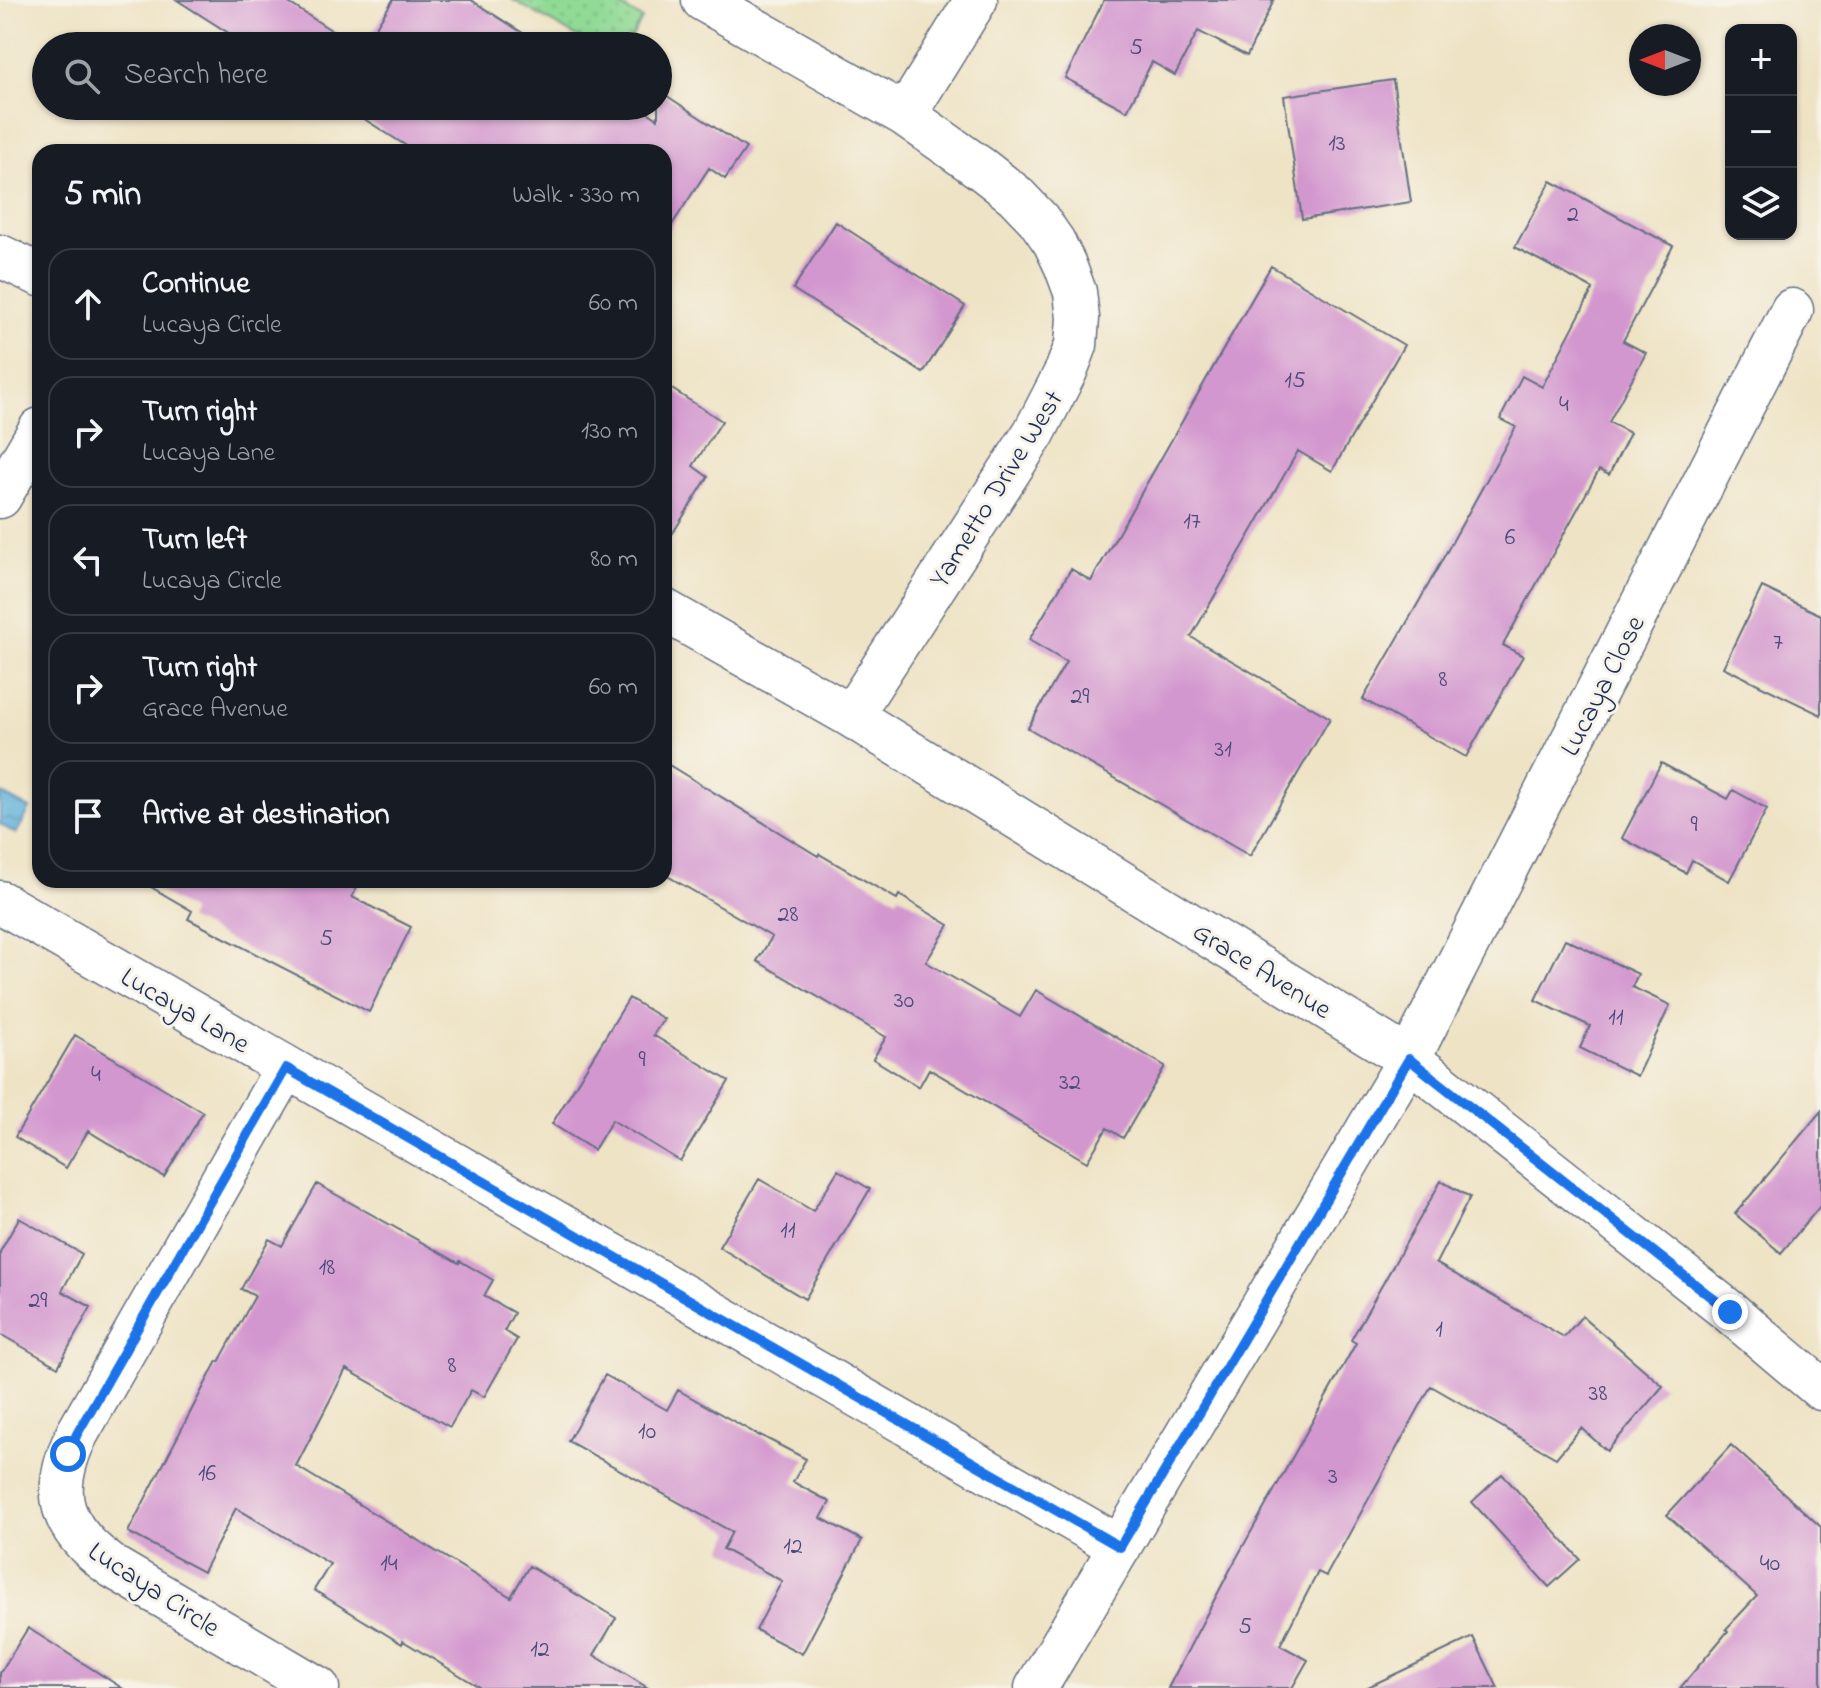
<!DOCTYPE html>
<meta charset="utf-8">
<style>
body{margin:0;font-family:"Indie Flower",sans-serif;background:#242831;color:#f1f3f6}
.controls{position:absolute;right:24px;top:24px;display:grid;overflow:hidden;border-radius:16px;box-shadow:0 2px 6px #0004}
.controls button{width:72px;height:72px;display:grid;place-items:center;padding:0;border:0;border-bottom:2px solid #363941;background:#171b24;color:#f1f3f6;font:40px sans-serif}
.compass{position:absolute;left:1629px;top:24px;width:72px;height:72px;border-radius:50%;background:#171b24;box-shadow:0 2px 6px #0004;rotate:270deg}
.stop{position:absolute;width:24px;height:24px;margin:-18px;border:6px solid #1a73e8;border-radius:50%;background:#fff}
.stop.end{background:#1a73e8;border-color:#fff;box-shadow:0 2px 8px #0008}
.list{margin:0;padding:0;list-style:none}
h2{display:flex;justify-content:space-between;align-items:center;height:104px;margin:0;padding:0 32px;font-size:34px}
h2 small{font-size:26px;font-weight:400;color:#9ea1a6}
.list li{display:grid;grid-template-columns:52px 1fr auto;gap:24px;align-items:center;box-sizing:border-box;height:112px;margin:0 16px 16px;padding:0 16px;border:2px solid #363941;border-radius:24px}
.list b{display:block;font-size:30px;white-space:nowrap}
.list p{margin:0;font-size:26px;white-space:nowrap;color:#9ea1a6}
.list em{font-size:26px;font-style:normal;color:#9ea1a6}
.icon{flex:none;width:44px;height:44px;fill:none;stroke:currentColor;stroke-width:2;stroke-linecap:round;stroke-linejoin:round}
.map{position:relative;flex:none;width:1821px;height:1688px;overflow:hidden}
.search{position:absolute;background:#171b24;box-shadow:0 2px 6px #0004;left:32px;top:32px;width:640px;height:88px;display:flex;align-items:center;gap:20px;box-sizing:border-box;padding:0 28px;border-radius:44px;color:#9ea1a6;font-size:30px}
.panel{position:absolute;background:#171b24;box-shadow:0 2px 6px #0004;left:32px;top:144px;width:640px;height:744px;border-radius:24px}
.map>svg:first-child{display:block}
</style>
<div class="map">
<svg width="1821" height="1688" viewBox="0 0 1821 1688">
<defs>
<pattern id="grass-dots" width="8" height="8" patternUnits="userSpaceOnUse" patternTransform="scale(2)"><rect width="8" height="8" fill="#90da95"/><path d="M2 2h.1M6 6h.1" fill="none" stroke="#7cbb83" stroke-width="1.8" stroke-linecap="round"/></pattern>
<pattern id="water-ripples" width="26" height="14" patternUnits="userSpaceOnUse" patternTransform="scale(2)"><rect width="26" height="14" fill="#5eb1da"/><path d="M2 4q2-2 4 0t4 0M15 11q2-2 4 0t4 0" fill="none" stroke="#4d90b4"/></pattern>
</defs>
<rect width="100%" height="100%" fill="#f7f3e8"/>
<filter id="ink" filterUnits="userSpaceOnUse"><feTurbulence type="fractalNoise" baseFrequency=".0125" numOctaves="2"/><feDisplacementMap in="SourceGraphic" scale="16" xChannelSelector="R" yChannelSelector="G"/><feConvolveMatrix kernelMatrix="1 2 1 2 8 2 1 2 1" color-interpolation-filters="sRGB"/></filter>
<filter id="wash" filterUnits="userSpaceOnUse"><feTurbulence type="fractalNoise" baseFrequency=".006" numOctaves="4" result="noise"/><feDisplacementMap in="SourceGraphic" scale="32" xChannelSelector="R" yChannelSelector="G"/><feGaussianBlur stdDeviation="1.8" result="paint"/><feColorMatrix in="noise" values="0 0 0 0 0 0 0 0 0 0 0 0 0 0 0 0 0 1.4 0 .05"/><feComposite in="paint" operator="in"/></filter>
<g filter="url(#wash)">
<rect width="100%" height="100%" fill="#eee3c5"/>
<!-- grass -->
<path fill="url(#grass-dots)" stroke="#56847a" stroke-width="2" d="M 513,0 L 610,0 L 642,19 L 626,46 L 593,46 Z"/>
<!-- water -->
<path fill="url(#water-ripples)" stroke="#3c709c" stroke-width="2" d="M 0,793 L 30,809 L 16,834 L 0,824 Z"/>
<g id="blocks">
<!-- building -->
<path fill="#d397cf" d="M 177,0 L 284,0 L 356,46 L 249,46 Z
M 393,0 L 471,0 L 543,46 L 364,46 Z
M 1104,0 L 1274,0 L 1247,56 L 1198,31 L 1175,75 L 1152,62 L 1127,111 L 1065,78 Z
M 1393,80 L 1411,202 L 1302,219 L 1284,96 Z
M 658,90 L 746,148 L 725,179 L 709,168 L 664,237 L 664,152 L 416,152 L 344,106 L 638,106 L 658,119 Z
M 1551,181 L 1673,246 L 1623,341 L 1646,353 L 1609,422 L 1630,433 L 1609,475 L 1599,470 L 1503,645 L 1523,656 L 1466,757 L 1363,699 L 1421,598 L 1516,427 L 1500,419 L 1522,376 L 1542,387 L 1593,289 L 1515,247 Z
M 836,222 L 965,306 L 923,373 L 793,289 Z
M 1271,266 L 1404,345 L 1332,471 L 1298,451 L 1191,637 L 1330,718 L 1250,856 L 1028,728 L 1066,662 L 1029,640 L 1071,569 L 1091,581 Z
M 664,384 L 722,421 L 693,466 L 708,477 L 664,547 Z
M 1762,587 L 1821,615 L 1821,715 L 1723,667 Z
M 664,762 L 818,856 L 819,854 L 897,899 L 899,895 L 949,925 L 926,962 L 1020,1017 L 1036,990 L 1165,1066 L 1123,1138 L 1107,1128 L 1087,1162 L 929,1069 L 919,1087 L 873,1059 L 886,1037 L 757,961 L 772,937 L 664,874 Z
M 1661,763 L 1728,799 L 1733,790 L 1767,809 L 1729,881 L 1692,860 L 1686,873 L 1622,838 Z
M 139,880 L 361,880 L 352,897 L 411,927 L 369,1012 L 188,919 L 192,911 Z
M 1565,939 L 1638,974 L 1632,987 L 1670,1005 L 1637,1076 L 1580,1048 L 1590,1026 L 1535,1000 Z
M 629,998 L 664,1019 L 653,1035 L 729,1081 L 680,1161 L 612,1120 L 594,1150 L 552,1124 Z
M 75,1035 L 203,1112 L 164,1177 L 88,1131 L 66,1168 L 15,1137 Z
M 1821,1111 L 1821,1205 L 1781,1253 L 1735,1214 Z
M 838,1170 L 870,1189 L 805,1299 L 719,1247 L 759,1179 L 813,1211 Z
M 1441,1181 L 1470,1197 L 1436,1263 L 1564,1337 L 1582,1316 L 1663,1386 L 1607,1451 L 1581,1428 L 1556,1458 L 1431,1386 L 1326,1576 L 1318,1572 L 1280,1645 L 1308,1660 L 1292,1688 L 1168,1688 L 1231,1568 L 1356,1343 L 1351,1340 Z
M 317,1184 L 459,1263 L 460,1261 L 493,1280 L 484,1296 L 514,1313 L 504,1331 L 517,1339 L 484,1397 L 471,1390 L 450,1427 L 346,1369 L 296,1466 L 511,1597 L 529,1566 L 616,1618 L 594,1655 L 648,1688 L 481,1688 L 403,1641 L 402,1644 L 314,1590 L 330,1564 L 236,1508 L 203,1572 L 128,1532 L 217,1361 L 219,1362 L 255,1296 L 241,1289 L 269,1239 L 282,1246 Z
M 19,1218 L 82,1254 L 62,1291 L 91,1307 L 58,1367 L 0,1334 L 0,1252 Z
M 605,1375 L 667,1410 L 678,1390 L 760,1436 L 760,1435 L 806,1459 L 793,1482 L 830,1502 L 821,1518 L 862,1540 L 802,1654 L 756,1630 L 782,1581 L 723,1549 L 732,1532 L 568,1441 Z
M 1731,1445 L 1821,1527 L 1821,1688 L 1680,1688 L 1728,1631 L 1726,1629 L 1757,1596 L 1667,1515 Z
M 1502,1474 L 1580,1559 L 1549,1587 L 1472,1502 Z
M 28,1628 L 122,1688 L 0,1688 L 0,1673 Z
M 1473,1637 L 1498,1688 L 1366,1688 Z"/>
</g>
</g>
<g filter="url(#ink)">
<use href="#blocks" fill-opacity="0" stroke="#656e82" stroke-width="2"/>
<g fill="none" stroke-linecap="round" stroke-linejoin="round">
<!-- minor casing -->
<g stroke="#656e82" stroke-width="45">
<path id="minor" d="M 703,0 L 905,115 L 983,170 L 1015,195 L 1038,219 L 1054,242 L 1065,265 L 1075,292 L 1078,318 L 1076,345 L 1066,371 L 1034,433 L 851,716
M 905,115 L 976,0
M 0,256 L 40,275
M 0,497 L 40,429
M 664,610 L 851,716 L 1409,1059 L 1730,1312 L 1821,1389
M 0,902 L 1120,1547
M 286,1068 L 77,1434 C 48,1494 60,1529 113,1567 L 318,1688
M 1036,1688 L 1409,1059 L 1792,310"/>
</g>
<!-- minor -->
<use href="#minor" stroke="#fff" stroke-width="42"/>
</g>
</g>
<g fill="none" stroke-linecap="round" stroke-linejoin="round" filter="url(#ink)">
<!-- route -->
<path stroke="#1a73e8" stroke-width="10" d="M 68,1454 L 77,1434 L 286,1068 L 1120,1547 L 1409,1059 L 1730,1312"/>
</g>
<g text-anchor="middle" stroke-width="6" stroke-linejoin="round" paint-order="stroke">
<!-- number labels -->
<g font-size="24" fill="#49497a">
<text x="1136" y="54">5</text>
<text x="1337" y="150">13</text>
<text x="1573" y="221">2</text>
<text x="1295" y="387">15</text>
<text x="1564" y="411">4</text>
<text x="1192" y="528">17</text>
<text x="1510" y="544">6</text>
<text x="1778" y="649">7</text>
<text x="1443" y="686">8</text>
<text x="1080" y="703">29</text>
<text x="1223" y="756">31</text>
<text x="1694" y="831">9</text>
<text x="788" y="921">28</text>
<text x="326" y="945">5</text>
<text x="904" y="1007">30</text>
<text x="1616" y="1024">11</text>
<text x="642" y="1066">9</text>
<text x="96" y="1081">4</text>
<text x="1070" y="1089">32</text>
<text x="788" y="1237">11</text>
<text x="327" y="1274">18</text>
<text x="38" y="1307">29</text>
<text x="1439" y="1336">1</text>
<text x="452" y="1372">8</text>
<text x="1598" y="1400">38</text>
<text x="647" y="1438">10</text>
<text x="207" y="1480">16</text>
<text x="1333" y="1483">3</text>
<text x="793" y="1553">12</text>
<text x="389" y="1570">14</text>
<text x="1770" y="1570">40</text>
<text x="1245" y="1633">5</text>
<text x="540" y="1656">12</text>
</g>
<!-- street labels -->
<g font-size="28" fill="#1b2f5e" stroke="#f7f3e8">
<text transform="translate(995 488) rotate(-58)" y="10">Yametto Drive West</text>
<text transform="translate(1601 685) rotate(-63)" y="10">Lucaya Close</text>
<text transform="translate(1263 969) rotate(32)" y="10">Grace Avenue</text>
<text transform="translate(186 1009) rotate(30)" y="10">Lucaya Lane</text>
<text transform="translate(155 1588) rotate(33)" y="10">Lucaya Circle</text>
</g>
</g>
</svg>
<div class="controls">
<button>+</button>
<button>−</button>
<button><svg class="icon" aria-label="layers" viewBox="0 0 24 24"><path d="M12 4l9 5-9 5-9-5zM3 14l9 5 9-5"/></svg></button>
</div>
<svg class="compass" viewBox="-18 -18 36 36"><path d="M0-13l5 13h-10z" fill="#e53935"/><path d="M0 13l5-13h-10z" fill="#9ea1a6"/></svg>
<div class="stop" style="left:68px;top:1454px"></div>
<div class="stop end" style="left:1730px;top:1312px"></div>
<div class="search"><svg class="icon" aria-label="search" viewBox="0 0 24 24"><circle cx="10" cy="10" r="6"/><path d="M15 15l6 6"/></svg>Search here</div>
<section class="panel">
<h2>5 min<small>Walk · 330 m</small></h2>
<ul class="list">
<li><svg class="icon" aria-label="ahead" viewBox="0 0 24 24"><path d="M12 20V5M6 11l6-6 6 6"/></svg><div><b>Continue</b><p>Lucaya Circle</p></div><em>60 m</em></li>
<li><svg class="icon" aria-label="right" viewBox="0 0 24 24"><path d="M7 20v-9h11M14 6l5 5-5 5"/></svg><div><b>Turn right</b><p>Lucaya Lane</p></div><em>130 m</em></li>
<li><svg class="icon" aria-label="left" viewBox="0 0 24 24"><path d="M17 20v-9H6M10 6l-5 5 5 5"/></svg><div><b>Turn left</b><p>Lucaya Circle</p></div><em>80 m</em></li>
<li><svg class="icon" aria-label="right" viewBox="0 0 24 24"><path d="M7 20v-9h11M14 6l5 5-5 5"/></svg><div><b>Turn right</b><p>Grace Avenue</p></div><em>60 m</em></li>
<li><svg class="icon" aria-label="arrive" viewBox="0 0 24 24"><path d="M6 21V4h12l-3 4 3 4H6"/></svg><div><b>Arrive at destination</b></div></li>
</ul>
</section>
</div>
